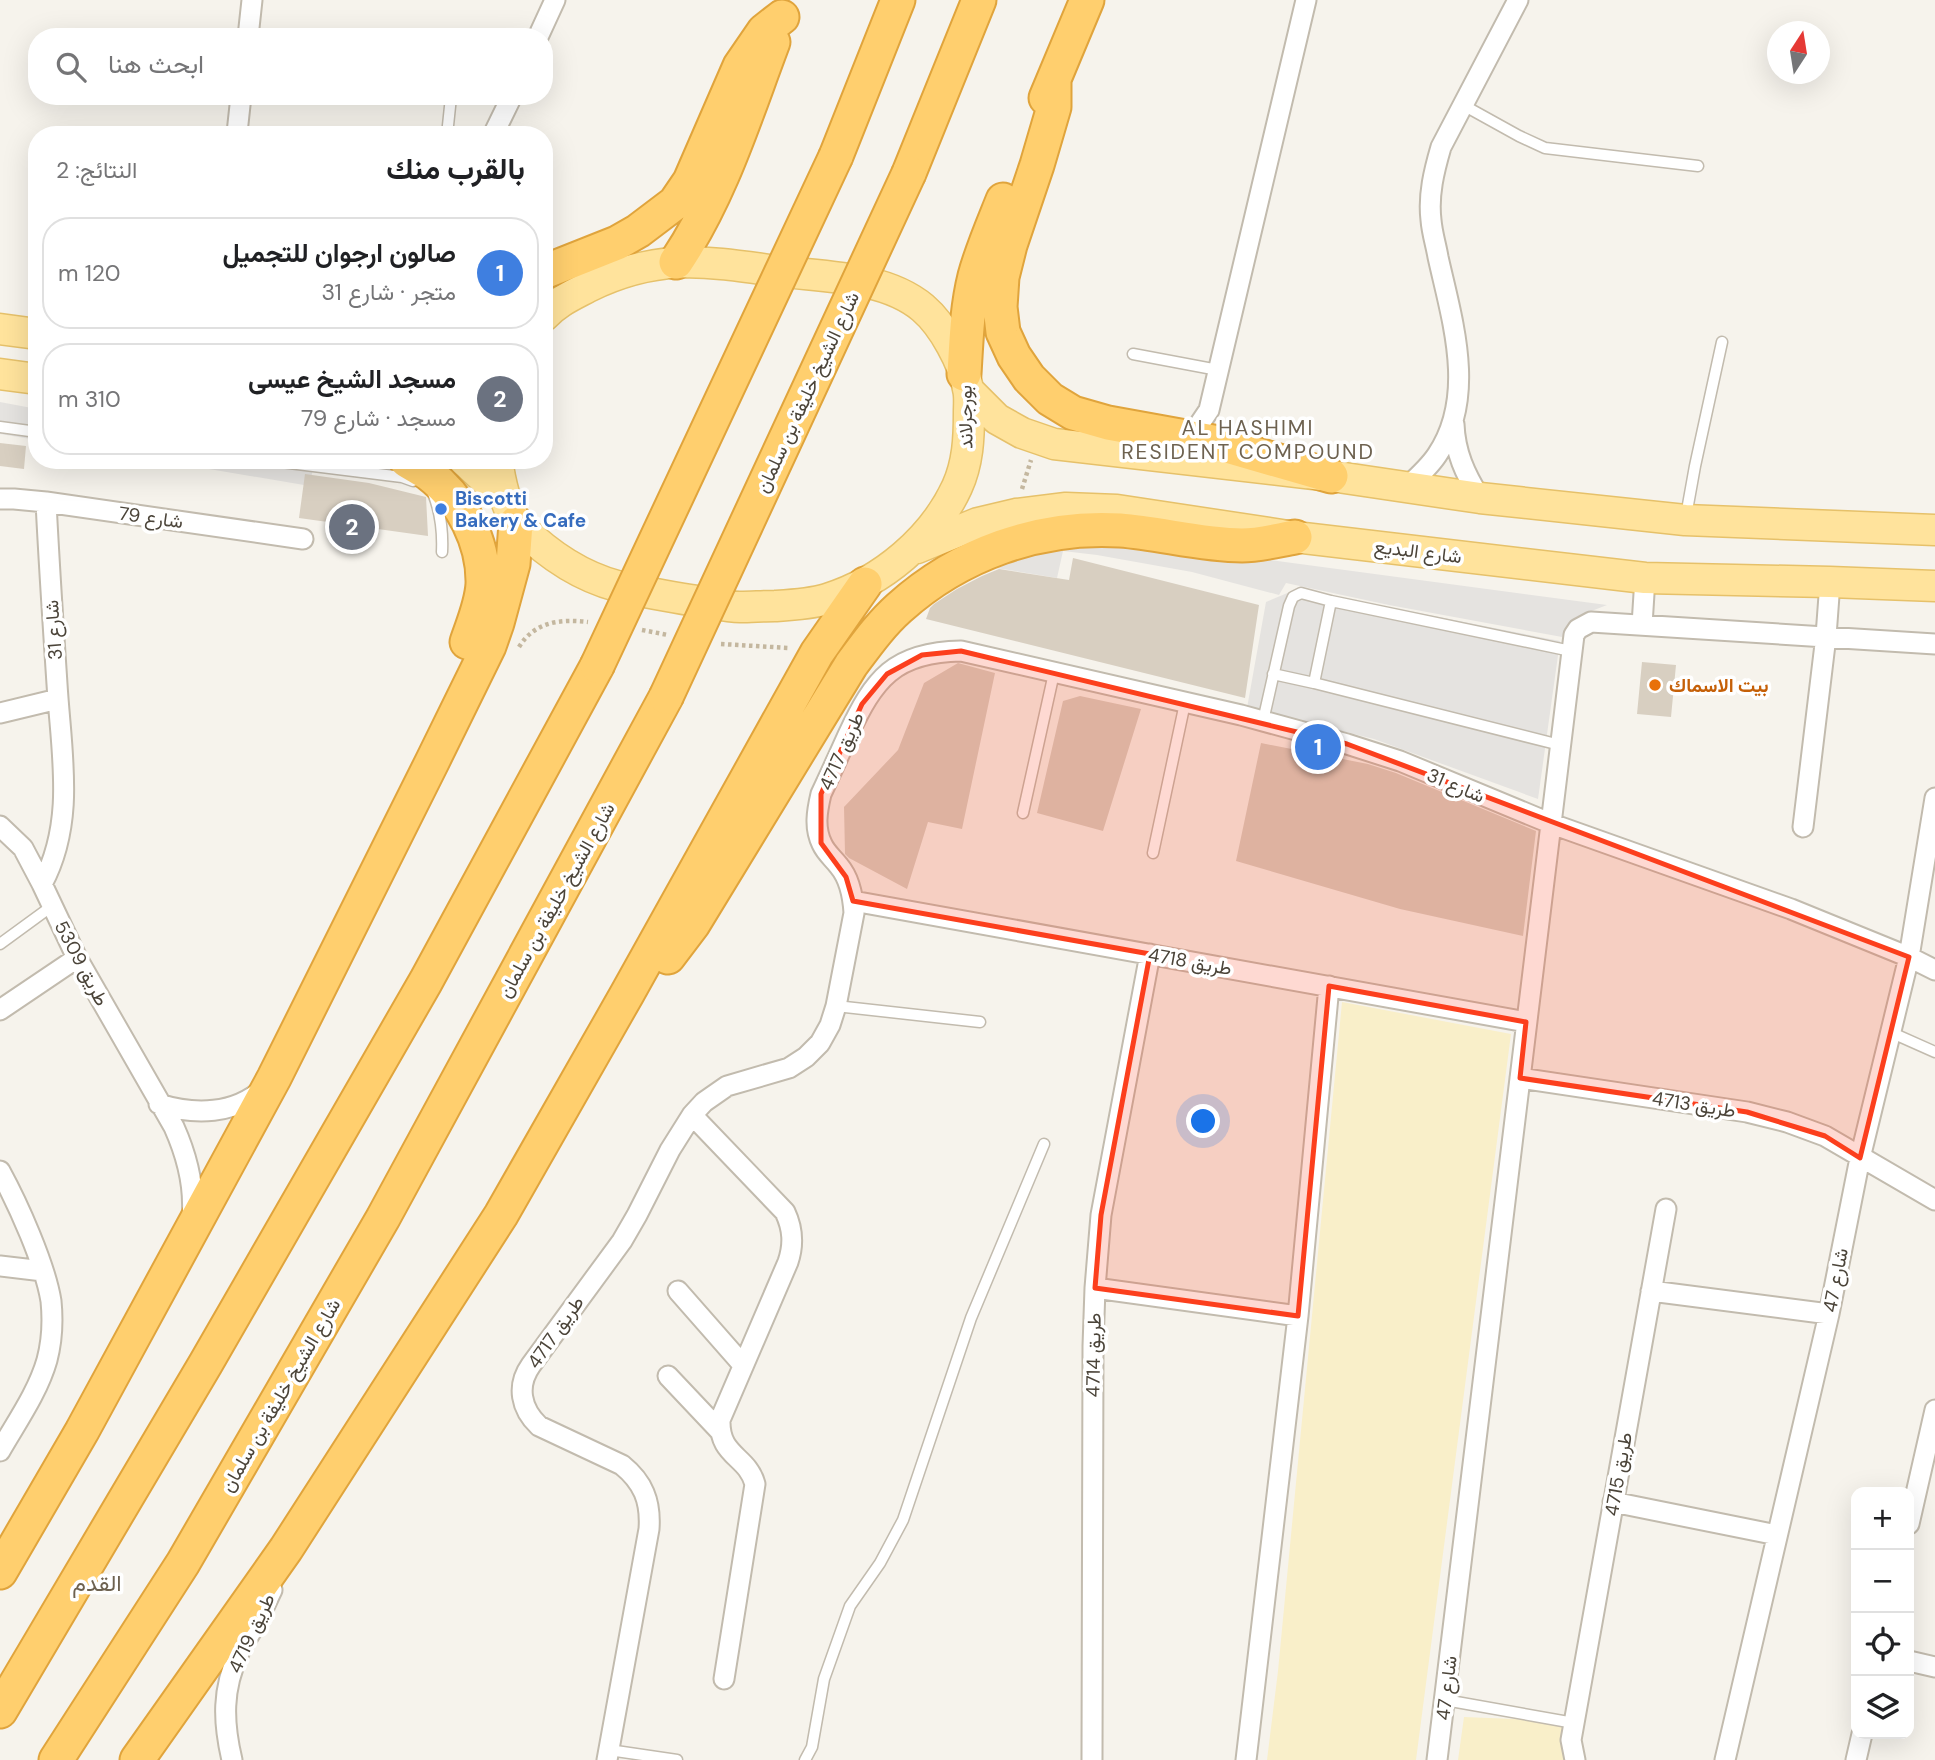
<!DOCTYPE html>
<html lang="ar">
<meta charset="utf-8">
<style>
body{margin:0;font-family:"DM Sans",Vazirmatn,sans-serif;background:#f6f6f6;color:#202124;direction:rtl}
.controls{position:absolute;right:21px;bottom:21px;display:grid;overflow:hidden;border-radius:14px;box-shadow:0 7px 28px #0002}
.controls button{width:63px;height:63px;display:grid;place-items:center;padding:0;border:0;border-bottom:2px solid #e0e0e0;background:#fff;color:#202124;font:35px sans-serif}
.compass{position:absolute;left:1767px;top:21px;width:63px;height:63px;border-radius:50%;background:#fff;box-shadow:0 7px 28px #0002;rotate:12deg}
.you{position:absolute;left:1204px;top:1122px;width:24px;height:24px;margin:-18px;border:5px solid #fff;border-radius:50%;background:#1a73e8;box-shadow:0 0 0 10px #1a73e833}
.badge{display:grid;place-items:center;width:46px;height:46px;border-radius:50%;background:#fc3f1d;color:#fff;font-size:23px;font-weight:700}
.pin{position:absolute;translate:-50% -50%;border:4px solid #fff;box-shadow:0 2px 7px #0006}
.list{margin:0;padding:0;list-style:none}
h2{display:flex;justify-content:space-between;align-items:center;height:91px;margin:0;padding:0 28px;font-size:30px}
h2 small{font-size:23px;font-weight:400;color:#757577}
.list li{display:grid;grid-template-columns:46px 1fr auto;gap:21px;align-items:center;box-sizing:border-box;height:112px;margin:0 14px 14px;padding:0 14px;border:2px solid #e0e0e0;border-radius:28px}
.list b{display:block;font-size:26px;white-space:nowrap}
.list p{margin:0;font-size:23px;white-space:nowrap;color:#757577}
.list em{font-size:23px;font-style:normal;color:#757577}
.icon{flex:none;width:38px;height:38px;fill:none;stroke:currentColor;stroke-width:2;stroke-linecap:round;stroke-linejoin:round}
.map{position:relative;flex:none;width:1935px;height:1760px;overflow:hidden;direction:ltr}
.search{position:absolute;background:#fff;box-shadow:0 7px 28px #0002;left:28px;top:28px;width:525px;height:77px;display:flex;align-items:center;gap:18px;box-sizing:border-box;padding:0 24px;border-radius:28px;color:#757577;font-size:26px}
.panel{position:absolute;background:#fff;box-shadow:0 7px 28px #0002;left:28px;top:126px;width:525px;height:343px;border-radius:28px;direction:rtl}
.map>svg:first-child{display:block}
</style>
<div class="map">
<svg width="1935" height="1760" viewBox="0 0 1935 1760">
<rect width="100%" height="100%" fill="#f6f3ec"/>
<!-- sand -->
<path fill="#f9efc9" d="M 1342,1002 L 1511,1034 L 1416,1760 L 1267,1760 L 1278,1671 Z
M 1464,1717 L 1560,1721 L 1571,1760 L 1458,1760 Z"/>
<!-- parking -->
<path fill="#e5e3e0" d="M 0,402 L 37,409 L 37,440 L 0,434 Z
M 156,460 L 314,460 L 310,486 Z
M 1048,534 L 1196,550 L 1607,605 L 1576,617 L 1562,637 L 1389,605 L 1286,583 L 1279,595 L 1192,572 L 1097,555 L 1063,551 L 1057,578 L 984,566 Z
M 1297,589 L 1560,641 L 1538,799 L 1374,739 L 1247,708 L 1266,602 Z"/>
<!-- building -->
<path fill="#d8cfc1" d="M 0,443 L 26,446 L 24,469 L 0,466 Z
M 305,474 L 369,483 L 426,497 L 428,536 L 299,518 Z
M 1073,558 L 1259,605 L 1245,698 L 926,619 L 930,608 L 934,604 L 957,589 L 982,576 L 999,569 L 1069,580 Z
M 1642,662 L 1676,665 L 1671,717 L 1637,714 Z
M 958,663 L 995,673 L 962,829 L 928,822 L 907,889 L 849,858 L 845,854 L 844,807 L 898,750 L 924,683 Z
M 1080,696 L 1141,709 L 1103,831 L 1037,813 L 1063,701 Z
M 1261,743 L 1368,764 L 1396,773 L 1536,831 L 1523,936 L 1400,909 L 1236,861 Z"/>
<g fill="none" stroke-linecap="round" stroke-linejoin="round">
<!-- service casing -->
<g stroke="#c2bbae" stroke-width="13">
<path id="service" d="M 1463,105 L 1519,136 L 1545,148 L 1698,166
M 447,135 L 451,97
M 1133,354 L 1218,370
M 0,427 L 37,432
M 265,460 L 402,477 L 413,481
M 433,493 C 441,513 443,531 442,552
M 1686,516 L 1695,466 L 1722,342
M 1273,674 L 1314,683
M 1263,721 L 1289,606 L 1293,597 L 1301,593 L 1331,601
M 1560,745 L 1314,683 L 1331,601 L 1571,651
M 1023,813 L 1054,673
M 1153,853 L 1185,703
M 0,944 L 52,906
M 836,1006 L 980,1022
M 1890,1032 L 1935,1052
M 1445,1700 L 1574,1723
M 609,1750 L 677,1760
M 805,1760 L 812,1747 L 824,1679 L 850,1606 L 880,1563 L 903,1520 L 971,1318 L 1044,1144"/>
</g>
<!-- minor casing -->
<g stroke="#c2bbae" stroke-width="23">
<path id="minor" d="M 248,37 L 252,0
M 538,37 L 555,0
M 237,133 L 241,96
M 493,135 L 512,96
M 1454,424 C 1455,452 1465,474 1480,498
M 1190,438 L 1209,410 L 1306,0
M 1408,486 C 1419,476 1429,467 1437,455 C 1477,396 1452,320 1438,257 C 1436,245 1432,233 1431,220 C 1428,195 1434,171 1441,147 L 1518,0
M 0,499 L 14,499 L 46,502 L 303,539
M 1642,625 L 1645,578
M 0,713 L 58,699
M 0,826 L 23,848 L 42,884 L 77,958 L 174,1127 C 187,1156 195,1186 192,1218
M 1803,827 L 1826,636 L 1830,582
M 42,884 C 76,821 61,752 57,684 C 53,623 49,563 46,502
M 853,901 L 1526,1022
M 0,1010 L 77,958
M 1520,1078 L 1747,1112 L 1787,1122 L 1825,1136 L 1935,1200
M 159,1104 C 194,1115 235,1115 264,1088
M 692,1115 L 785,1212 C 793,1229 794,1244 788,1262 L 720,1420 C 719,1457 747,1455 755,1484 L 724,1679
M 0,1171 C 18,1204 45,1264 51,1301 C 53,1321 52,1341 47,1360 C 38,1392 16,1423 0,1451
M 0,1266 L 43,1271
M 1095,1288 L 1298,1316
M 678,1291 L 743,1365
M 1651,1291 L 1829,1314
M 668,1376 L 719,1430
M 1613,1502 L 1777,1535
M 1909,1524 L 1935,1410
M 1909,1661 L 1935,1667
M 232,1760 C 223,1722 222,1689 239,1653 C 244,1642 252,1631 258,1620 C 263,1610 267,1600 272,1590
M 607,1760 L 649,1529 C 651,1501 643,1482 622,1465 L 539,1426 C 521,1409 516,1386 531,1365 L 622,1241 L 637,1215 L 670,1150 L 692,1115 L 704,1102 L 727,1086 L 789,1068 L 806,1057 L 820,1043 L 830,1025 L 836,1006 L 854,913 C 853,896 850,879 839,866 C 833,858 826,853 822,844 C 814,828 817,811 821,794 C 830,775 839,755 848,735 C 874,679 894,652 961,651 L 1241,715 L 1347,744 L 1400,761 L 1552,824 L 1791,909 L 1909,957 L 1935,970
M 1092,1760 L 1093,1346 L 1095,1288 L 1101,1215 L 1150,954
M 1246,1760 L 1298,1316 L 1329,986
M 1437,1760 L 1574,635 L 1578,629 L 1591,622 L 1935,644
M 1575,1760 L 1571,1740 L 1666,1209
M 1725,1760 L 1829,1314 L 1860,1158 L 1909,957 L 1935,798
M 1856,1760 L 1862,1734"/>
</g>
<!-- primary casing -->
<g stroke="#e6c16a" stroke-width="33">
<path id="primary" d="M 0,329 L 37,334
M 0,374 L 37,379
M 969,391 L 997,419 L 1022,433 L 1054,444 L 1331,476 L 1480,498 L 1685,520 L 1935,530
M 464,460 L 506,499
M 497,460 C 500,480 505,505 516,522 C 519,528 527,533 532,538 C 560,563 593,582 630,589 C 655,594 680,599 705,602 C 716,604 728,607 740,607 C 751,607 763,606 775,606 C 792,605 811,604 827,599 C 882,582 933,539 957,487 C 968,463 969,438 969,412 C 969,405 970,396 968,389 C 964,363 943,325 923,308 C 885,276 824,277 777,271 C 704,261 657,253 588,287 C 571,296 557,302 544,316
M 917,548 L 978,523 L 1016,514 L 1066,508 L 1117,510 L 1295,537 L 1645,578 L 1830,582 L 1935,586"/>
</g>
<!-- motorway casing -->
<g stroke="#e0a43c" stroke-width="37">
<path id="motorway" d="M 1054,79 L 1054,107 L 1037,165 L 1010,245 L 1002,277 L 1000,307 L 1003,332 L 1014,356 L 1029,378 L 1050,399 L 1073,413 L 1108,423 L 1213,442 L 1331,476
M 1046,98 L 1087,0
M 836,156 L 898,0
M 909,173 L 979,0
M 676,262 C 721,195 745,116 773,42
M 544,272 L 617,243 L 638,231 L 675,203 L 690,181 L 740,66 L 764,31 L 782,17
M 964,374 C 966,341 967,308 975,276 C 982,250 993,225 1003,200
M 406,460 C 413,465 422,469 429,474 C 462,499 484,543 483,584 C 482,604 473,624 467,642
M 668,957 L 693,924 L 851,665 C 866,645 880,625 899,608 C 959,554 1039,525 1120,530 C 1160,533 1201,545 1242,545 C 1259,545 1278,540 1295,537
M 0,1572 L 82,1431 L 274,1078 L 433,760 L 489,646 L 497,623 L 513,564 L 516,523
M 0,1711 L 206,1363 L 426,981 L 597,666
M 56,1760 L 183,1563 L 383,1218 L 666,697
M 137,1760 L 286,1549 L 501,1215 L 627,994 L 817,653 L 865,584"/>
</g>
<!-- path -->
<path stroke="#c4b79f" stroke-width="4.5" stroke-dasharray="3.5 3.5" stroke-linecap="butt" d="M 1022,489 L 1031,460
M 642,630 L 668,635
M 721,644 L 789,648
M 519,647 C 535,621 561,619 588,622"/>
<!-- service -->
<use href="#service" stroke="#fff" stroke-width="10"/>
<!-- minor -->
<use href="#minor" stroke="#fff" stroke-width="19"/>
<!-- primary -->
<use href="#primary" stroke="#ffe39c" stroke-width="30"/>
<!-- motorway -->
<use href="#motorway" stroke="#ffcf6e" stroke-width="33"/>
<!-- motorway-bridge casing -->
<g stroke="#e0a43c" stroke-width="37" stroke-linecap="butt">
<path id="motorway-bridge" d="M 597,666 L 836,156
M 666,697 L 909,173"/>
</g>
<!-- motorway-bridge -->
<use href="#motorway-bridge" stroke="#ffcf6e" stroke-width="33"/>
</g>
<!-- marked area -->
<path fill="#fc3f1d" fill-opacity="0.2" stroke="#fc3f1d" stroke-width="5" stroke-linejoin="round" d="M 961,651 L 1347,744 L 1909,957 L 1860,1158 L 1825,1136 L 1747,1112 L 1520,1078 L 1526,1022 L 1329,986 L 1298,1316 L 1095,1288 L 1101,1215 L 1150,954 L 853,901 L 846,877 L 821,843 L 821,794 L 862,704 L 887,674 L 922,655 Z"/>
<!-- markers -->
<circle fill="#3f7fe0" stroke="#fff" stroke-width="2.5" cx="441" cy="509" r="7"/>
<circle fill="#e8710a" stroke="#fff" stroke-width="2.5" cx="1655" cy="685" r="7"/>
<g text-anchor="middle" stroke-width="7" stroke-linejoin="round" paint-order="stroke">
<!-- street labels -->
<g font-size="19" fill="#4b4439" stroke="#fff">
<text transform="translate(807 392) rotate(-65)" y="7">شارع الشيخ خليفة بن سلمان</text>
<text transform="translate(965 417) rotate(-91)" y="7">بورجرلاند</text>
<text transform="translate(151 517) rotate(8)" y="7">شارع 79</text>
<text transform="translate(1418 551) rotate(7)" y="7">شارع البديع</text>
<text transform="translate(53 630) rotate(-94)" y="7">شارع 31</text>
<text transform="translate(841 751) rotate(-66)" y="7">طريق 4717</text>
<text transform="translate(1456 785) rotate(23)" y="7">شارع 31</text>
<text transform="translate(556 900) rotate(-61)" y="7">شارع الشيخ خليفة بن سلمان</text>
<text transform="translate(1190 961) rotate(10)" y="7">طريق 4718</text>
<text transform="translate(82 963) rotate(62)" y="7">طريق 5309</text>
<text transform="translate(1694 1104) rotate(9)" y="7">طريق 4713</text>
<text transform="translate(1835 1280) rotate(-79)" y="7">شارع 47</text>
<text transform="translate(555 1332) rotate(-55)" y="7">طريق 4717</text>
<text transform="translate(1093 1355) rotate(-89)" y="7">طريق 4714</text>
<text transform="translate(280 1395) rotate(-60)" y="7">شارع الشيخ خليفة بن سلمان</text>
<text transform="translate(1618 1474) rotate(-80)" y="7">طريق 4715</text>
<text transform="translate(251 1633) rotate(-65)" y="7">طريق 4719</text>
<text transform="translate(1446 1688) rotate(-83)" y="7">شارع 47</text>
</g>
<!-- shop labels -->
<g font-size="19" font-weight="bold" fill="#366cbe" stroke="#fff" text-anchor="start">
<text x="455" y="505">Biscotti<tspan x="455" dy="22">Bakery &amp; Cafe</tspan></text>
</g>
<!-- food labels -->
<g font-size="19" font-weight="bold" fill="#c56008" stroke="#fff" text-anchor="start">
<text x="1669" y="692">بيت الاسماك</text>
</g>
<!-- neighbourhood labels -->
<g font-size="21" letter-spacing="2" fill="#6e6250" stroke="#fff">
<text x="1248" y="435">AL HASHIMI<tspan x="1248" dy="24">RESIDENT COMPOUND</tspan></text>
</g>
<!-- quarter labels -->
<g font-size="23" fill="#6e6250" stroke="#fff">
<text x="97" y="1591">القدم</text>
</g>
</g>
</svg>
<div class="controls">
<button>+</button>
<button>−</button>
<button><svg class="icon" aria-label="locate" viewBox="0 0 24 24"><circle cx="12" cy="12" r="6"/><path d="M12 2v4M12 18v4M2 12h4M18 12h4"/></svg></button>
<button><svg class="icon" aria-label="layers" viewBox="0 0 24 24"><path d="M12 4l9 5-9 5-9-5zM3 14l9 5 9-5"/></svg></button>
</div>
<svg class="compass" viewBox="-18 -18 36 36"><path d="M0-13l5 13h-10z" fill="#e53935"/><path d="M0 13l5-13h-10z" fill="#757577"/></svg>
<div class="you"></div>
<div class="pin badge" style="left:1318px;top:747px;background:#3f7fe0">1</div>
<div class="pin badge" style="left:352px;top:527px;background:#6b7280">2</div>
<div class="search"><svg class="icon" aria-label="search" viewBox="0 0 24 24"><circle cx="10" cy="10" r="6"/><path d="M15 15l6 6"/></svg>ابحث هنا</div>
<section class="panel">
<h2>بالقرب منك<small>النتائج: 2</small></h2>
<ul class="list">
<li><span class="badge" style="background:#3f7fe0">1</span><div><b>صالون ارجوان للتجميل</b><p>متجر · شارع 31</p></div><em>120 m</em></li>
<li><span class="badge" style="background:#6b7280">2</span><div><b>مسجد الشيخ عيسى</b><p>مسجد · شارع 79</p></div><em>310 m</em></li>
</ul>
</section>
</div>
